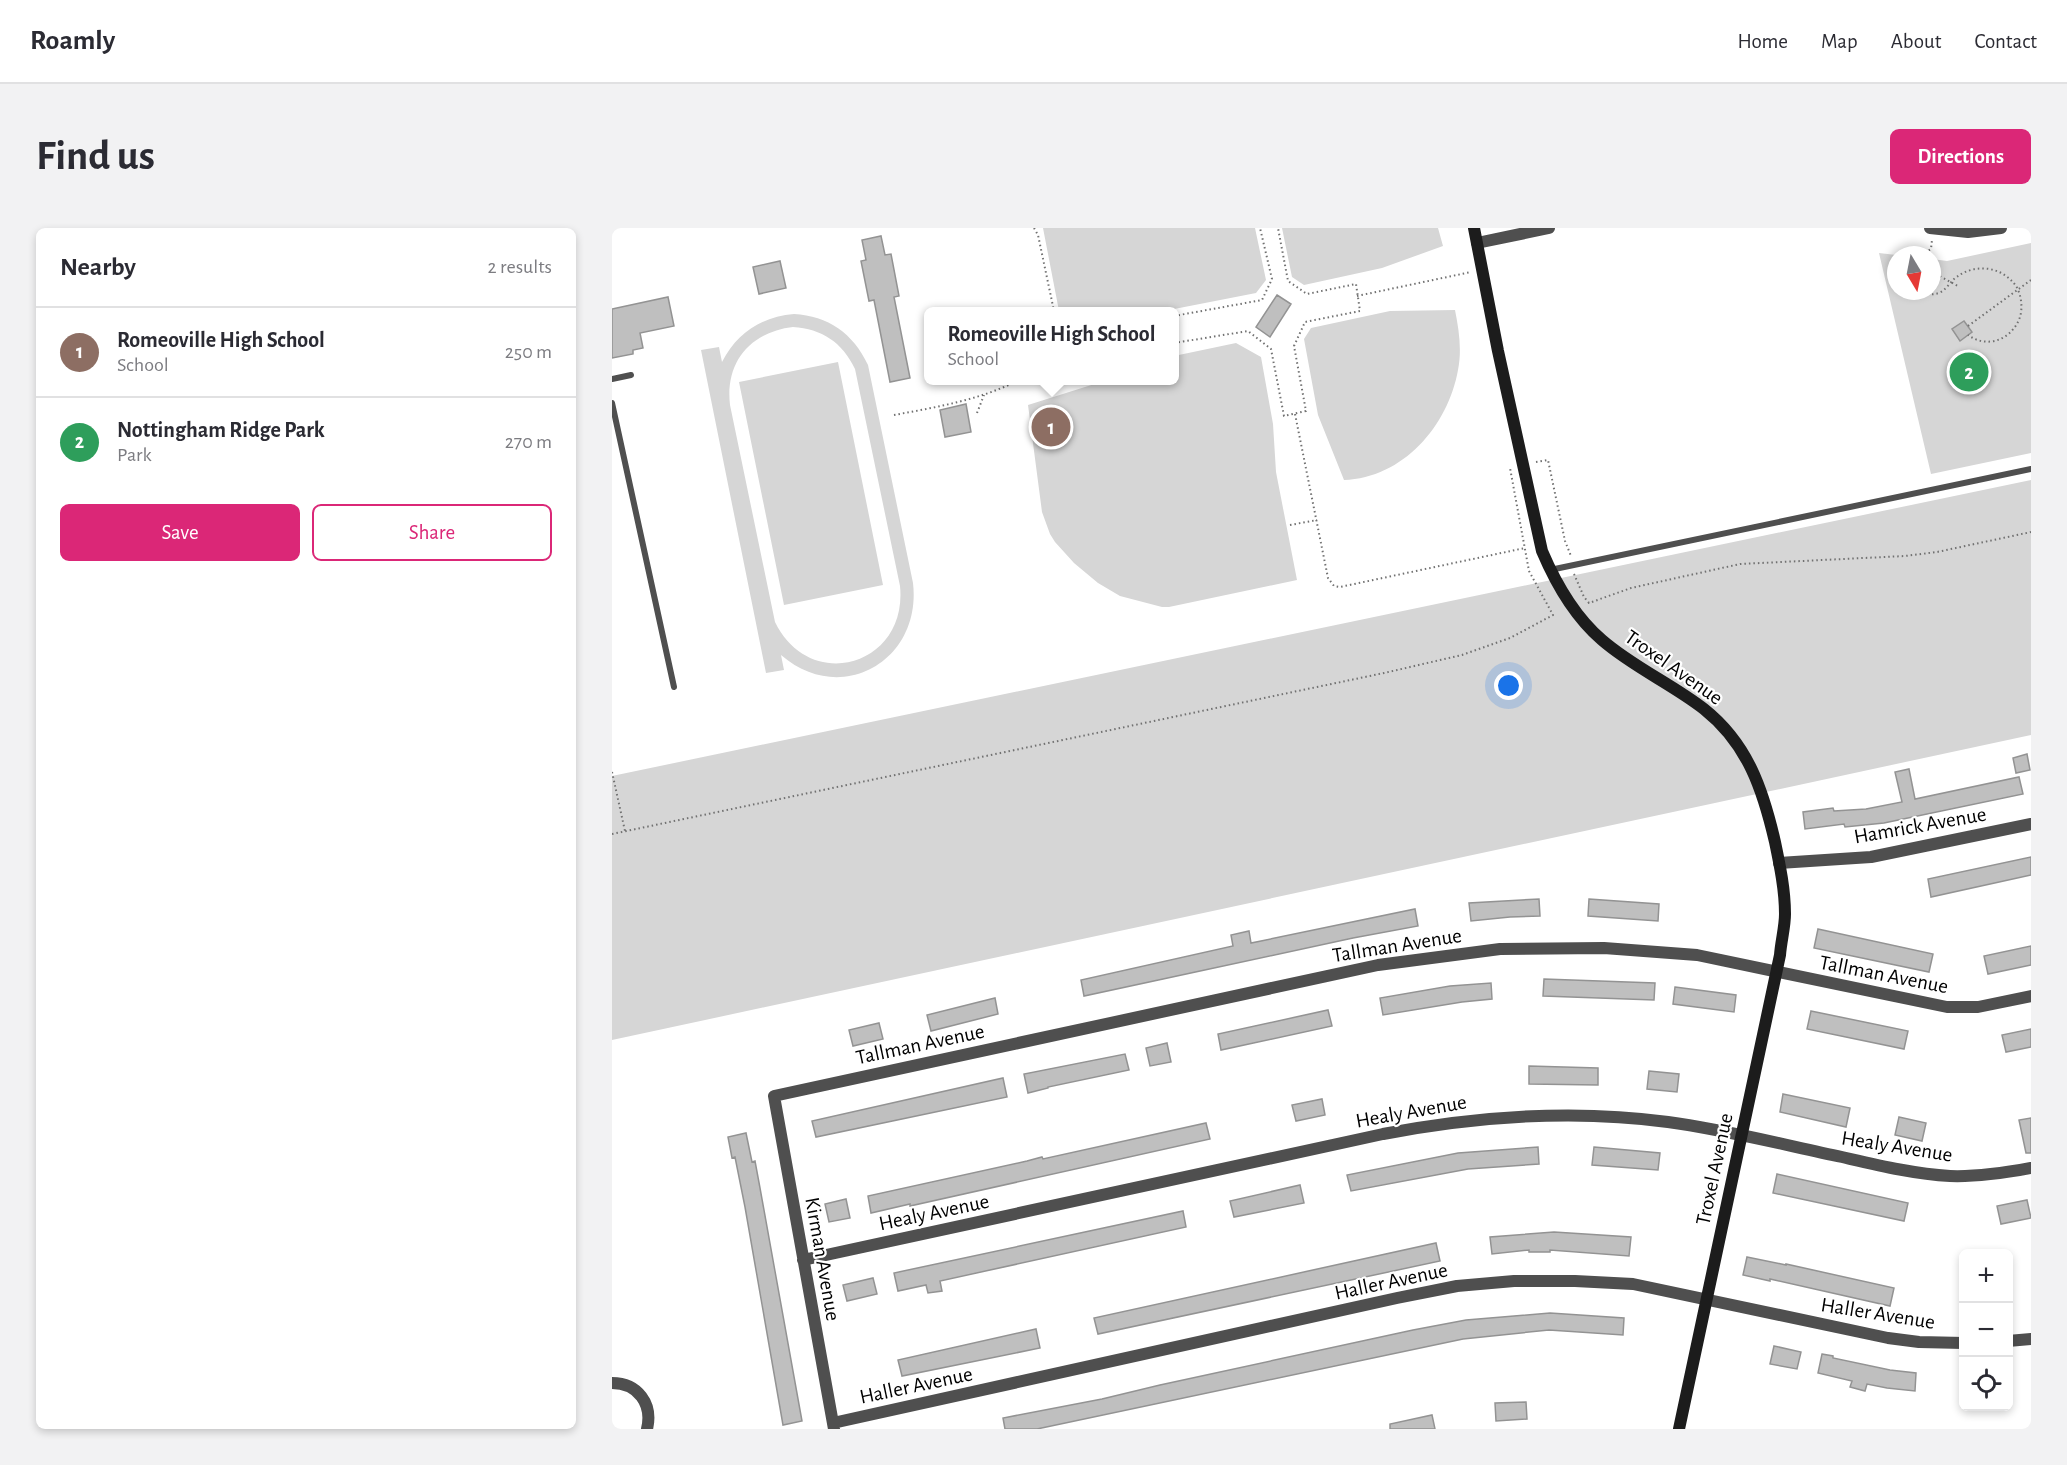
<!DOCTYPE html>
<meta charset="utf-8">
<style>
body{margin:0;font-family:"Alegreya Sans",sans-serif;background:#f2f2f3;color:#2b2b33}
.controls{position:absolute;right:18px;bottom:18px;display:grid;overflow:hidden;border-radius:9px;box-shadow:0 3px 9px #0003}
.controls button{width:54px;height:54px;display:grid;place-items:center;padding:0;border:0;border-bottom:2px solid #e1e1e2;background:#fff;color:#2b2b33;font:30px sans-serif}
.compass{position:absolute;left:1275px;top:18px;width:54px;height:54px;border-radius:50%;background:#fff;box-shadow:0 3px 9px #0003;rotate:170deg}
.you{position:absolute;left:897px;top:458px;width:21px;height:21px;margin:-15px;border:4px solid #fff;border-radius:50%;background:#1a73e8;box-shadow:0 0 0 9px #1a73e833}
.badge{display:grid;place-items:center;width:39px;height:39px;border-radius:50%;background:#db2777;color:#fff;font-size:20px;font-weight:700}
.pin{position:absolute;translate:-50% -50%;border:3px solid #fff;box-shadow:0 2px 6px #0006}
.popup{position:absolute;left:312px;top:79px;width:255px;height:78px;box-sizing:border-box;display:grid;place-content:center;border-radius:9px;background:#fff;filter:drop-shadow(0 2px 4px #0005);font-size:20px;white-space:nowrap;color:#7c7c81}
.popup b{font-size:22px;color:#2b2b33}
.popup::after{content:'';position:absolute;left:50%;top:100%;margin-left:-12px;border:12px solid transparent;border-top-color:#fff}
.list{margin:0;padding:0;list-style:none}
h2{display:flex;justify-content:space-between;align-items:center;height:78px;margin:0;padding:0 24px;font-size:26px}
h2 small{font-size:20px;font-weight:400;color:#7c7c81}
.list li{display:grid;grid-template-columns:39px 1fr auto;gap:18px;align-items:center;box-sizing:border-box;height:90px;padding:0 24px;border-top:2px solid #e1e1e2}
.list b{display:block;font-size:22px;white-space:nowrap}
.list p{margin:0;font-size:20px;white-space:nowrap;color:#7c7c81}
.list em{font-size:20px;font-style:normal;color:#7c7c81}
.actions{display:flex;gap:12px;padding:18px 24px}
.actions a{flex:1;padding:14px 0;border:2px solid #db2777;border-radius:9px;text-align:center;font-size:21px;color:#db2777}
.actions .main{background:#db2777;color:#fff}
.icon{flex:none;width:33px;height:33px;fill:none;stroke:currentColor;stroke-width:2;stroke-linecap:round;stroke-linejoin:round}
.map{position:relative;flex:none;width:1419px;height:1201px;overflow:hidden;border-radius:9px}
header{display:flex;align-items:center;gap:36px;box-sizing:border-box;height:84px;padding:0 30px;background:#fff;border-bottom:2px solid #e1e1e2}
header strong{font-size:28px}
nav{display:flex;gap:33px;margin-inline-start:auto;font-size:21px}
.intro{display:flex;align-items:center;justify-content:space-between;box-sizing:border-box;height:144px;padding:0 36px}
h1{margin:0;font-size:42px}
.button{padding:15px 27px;border-radius:9px;background:#db2777;color:#fff;font-size:21px;font-weight:700}
main{display:flex;gap:36px;padding:0 36px}
aside{flex:1;background:#fff;border-radius:9px;box-shadow:0 3px 9px #0003}
.map>svg:first-child{display:block}
</style>
<header>
<strong>Roamly</strong>
<nav><a>Home</a><a>Map</a><a>About</a><a>Contact</a></nav>
</header>
<div class="intro"><h1>Find us</h1><a class="button">Directions</a></div>
<main>
<aside>
<h2>Nearby<small>2 results</small></h2>
<ul class="list">
<li><span class="badge" style="background:#8d6e63">1</span><div><b>Romeoville High School</b><p>School</p></div><em>250 m</em></li>
<li><span class="badge" style="background:#2e9e5b">2</span><div><b>Nottingham Ridge Park</b><p>Park</p></div><em>270 m</em></li>
</ul>
<div class="actions"><a class="main">Save</a><a>Share</a></div>
</aside>
<div class="map">
<svg width="1419" height="1201" viewBox="0 0 1419 1201">
<rect width="100%" height="100%" fill="#fff"/>
<!-- green -->
<path fill="#d6d6d6" fill-rule="evenodd" d="M 431,0 L 643,0 L 654,52 L 644,65 L 552,83 L 447,83 Z
M 670,0 L 826,0 L 831,18 L 770,40 L 692,57 L 680,49 Z
M 1419,15 L 1419,225 L 1319,246 L 1267,25 L 1284,27 L 1284,63 L 1320,63 L 1320,31 L 1335,33 Z
M 843,82 C 847,102 850,122 846,142 C 836,198 791,250 732,252 L 706,187 L 692,111 L 699,100 L 778,83 Z
M 182,86 C 216,88 241,105 256,137 L 301,355 C 310,433 229,479 169,427 L 172,442 L 154,445 L 89,122 L 107,119 L 110,134 C 125,105 149,89 182,86 ZM 181,99 C 210,101 230,114 243,141 L 288,358 C 296,438 198,466 163,394 L 118,177 C 113,134 138,104 181,99 Z
M 624,115 L 649,129 L 661,196 L 664,244 L 685,352 L 557,379 L 550,379 L 508,368 L 486,355 L 462,335 L 443,314 L 438,306 L 430,284 L 416,177 L 492,153 L 562,152 L 562,128 Z
M 226,134 L 271,357 L 172,377 L 127,154 Z
M 1419,252 L 1419,507 L 0,812 L 0,548 Z"/>
<!-- building -->
<path fill="#bfbfbf" stroke="#939393" stroke-width="1.5" d="M 269,8 L 273,27 L 279,26 L 287,68 L 282,69 L 298,150 L 278,154 L 262,72 L 257,73 L 249,33 L 254,32 L 250,12 Z
M 168,33 L 174,60 L 147,66 L 141,39 Z
M 665,67 L 679,76 L 658,109 L 644,99 Z
M 56,69 L 62,98 L 28,105 L 31,120 L 21,122 L 21,126 L 0,130 L 0,81 Z
M 1352,93 L 1360,104 L 1348,113 L 1340,101 Z
M 354,176 L 359,204 L 333,209 L 328,182 Z
M 1415,526 L 1418,542 L 1404,545 L 1401,530 Z
M 1297,541 L 1303,571 L 1407,549 L 1411,566 L 1272,595 L 1233,599 L 1232,596 L 1193,601 L 1191,584 L 1221,580 L 1222,583 L 1254,581 L 1290,574 L 1283,544 Z
M 1419,629 L 1419,647 L 1319,669 L 1316,651 Z
M 927,671 L 928,688 L 898,689 L 859,693 L 857,675 Z
M 977,671 L 1047,676 L 1046,693 L 976,688 Z
M 803,681 L 806,698 L 741,710 L 472,768 L 469,752 L 621,718 L 619,707 L 637,703 L 639,715 Z
M 1206,701 L 1321,726 L 1317,744 L 1202,720 Z
M 1419,718 L 1419,737 L 1376,746 L 1372,728 Z
M 932,751 L 1043,755 L 1042,772 L 931,768 Z
M 879,755 L 880,771 L 850,774 L 771,787 L 768,770 L 838,758 Z
M 1063,759 L 1124,767 L 1122,784 L 1061,776 Z
M 383,770 L 386,786 L 319,803 L 315,787 Z
M 716,782 L 720,798 L 609,822 L 606,806 Z
M 1199,783 L 1296,803 L 1292,821 L 1195,801 Z
M 267,795 L 271,811 L 241,818 L 237,802 Z
M 1419,801 L 1419,819 L 1394,824 L 1390,807 Z
M 555,815 L 559,834 L 538,838 L 534,820 Z
M 513,826 L 517,842 L 436,859 L 436,860 L 416,865 L 412,846 Z
M 917,838 L 986,840 L 986,857 L 917,856 Z
M 1037,843 L 1067,846 L 1065,864 L 1035,861 Z
M 391,850 L 395,869 L 204,909 L 200,893 Z
M 1171,866 L 1238,880 L 1234,899 L 1168,884 Z
M 710,871 L 713,887 L 684,893 L 680,877 Z
M 1287,889 L 1314,895 L 1310,913 L 1283,907 Z
M 1419,890 L 1419,925 L 1414,925 L 1407,892 Z
M 594,895 L 598,911 L 298,978 L 298,976 L 259,985 L 256,968 L 415,933 L 430,929 L 431,931 Z
M 134,905 L 140,934 L 143,933 L 148,960 L 190,1193 L 171,1197 L 133,979 L 123,929 L 120,930 L 116,909 Z
M 926,919 L 927,936 L 856,941 L 739,963 L 735,947 L 846,925 Z
M 982,919 L 1048,925 L 1046,942 L 980,937 Z
M 1165,946 L 1296,975 L 1292,993 L 1161,965 Z
M 688,957 L 692,975 L 622,989 L 618,973 Z
M 234,971 L 238,990 L 217,994 L 213,976 Z
M 1415,972 L 1419,990 L 1389,996 L 1385,978 Z
M 571,983 L 574,999 L 328,1053 L 330,1063 L 316,1065 L 314,1057 L 286,1063 L 282,1045 Z
M 942,1004 L 1019,1009 L 1017,1028 L 938,1022 L 938,1024 L 917,1024 L 917,1022 L 880,1026 L 878,1009 Z
M 824,1015 L 828,1033 L 486,1106 L 482,1090 Z
M 1135,1029 L 1174,1037 L 1174,1036 L 1282,1060 L 1278,1078 L 1158,1051 L 1158,1053 L 1131,1047 Z
M 261,1050 L 265,1066 L 235,1073 L 231,1057 Z
M 938,1085 L 1012,1090 L 1011,1107 L 937,1102 L 851,1111 L 425,1201 L 393,1201 L 391,1190 L 490,1171 L 548,1157 L 801,1102 L 854,1092 Z
M 424,1101 L 428,1120 L 290,1148 L 286,1132 Z
M 1162,1118 L 1189,1124 L 1185,1141 L 1158,1136 Z
M 1210,1126 L 1221,1128 L 1221,1130 L 1278,1142 L 1304,1145 L 1303,1163 L 1275,1160 L 1255,1156 L 1253,1163 L 1238,1159 L 1240,1153 L 1206,1145 Z
M 914,1174 L 915,1191 L 884,1193 L 883,1175 Z
M 820,1187 L 823,1201 L 778,1201 L 778,1196 Z"/>
<g fill="none" stroke-linecap="round" stroke-linejoin="round">
<!-- path -->
<path stroke="#717171" stroke-width="2" stroke-dasharray="1.5 3" stroke-linecap="butt" d="M 422,0 L 426,7 L 442,83
M 1309,27 L 1319,21 L 1320,12
M 1320,44 L 1346,58
M 1307,63 C 1314,66 1321,68 1329,64 C 1334,61 1338,55 1342,51 C 1361,35 1389,37 1404,58 C 1409,66 1411,79 1408,89 C 1400,112 1375,121 1356,107
M 745,68 L 859,44
M 562,88 L 650,72 L 660,51 L 648,0
M 1356,98 L 1419,52
M 562,115 L 636,103 L 659,121 L 672,188 L 694,183 L 682,118 L 693,94 L 748,83 L 744,56 L 695,66 L 676,53 L 666,0
M 365,185 L 372,167
M 683,186 L 716,350 L 722,358 L 728,359 L 913,320
M 282,187 C 325,179 368,172 407,152
M 924,234 L 936,232 L 953,313 L 959,328
M 678,297 L 705,292
M 962,346 L 972,369 L 977,375 L 1019,360 L 1128,336 L 1293,328 L 1325,324 L 1419,304
M 0,544 L 13,603
M 0,606 L 772,445 L 850,427 L 898,410 L 941,387 L 917,343 L 898,240"/>
<!-- lane -->
<path stroke="#4f4f4f" stroke-width="6" d="M 0,151 L 19,147
M 0,175 L 62,459
M 938,342 L 1419,241"/>
<!-- street -->
<path stroke="#4f4f4f" stroke-width="12" d="M 1318,0 L 1356,4 L 1389,0
M 865,15 L 937,0
M 1167,635 L 1259,629 L 1419,596
M 191,1032 L 771,906 C 866,888 961,881 1056,894 C 1115,902 1173,917 1230,929 C 1265,937 1302,946 1338,948 C 1365,949 1392,945 1419,940
M 1396,1113 L 1419,1111
M 0,1155 C 26,1155 41,1176 35,1201
M 221,1195 L 785,1070 L 845,1058 L 902,1053 L 963,1053 L 1021,1056 L 1276,1110 L 1307,1114 L 1352,1115
M 222,1201 L 162,868 L 766,737 L 888,721 L 992,720 L 1085,727 L 1335,779 L 1366,779 L 1419,768"/>
<!-- secondary -->
<path stroke="#1c1c1c" stroke-width="12" d="M 862,0 L 886,123 L 930,323 C 944,356 963,389 990,412 C 1021,439 1060,456 1092,481 C 1136,516 1151,562 1163,614 C 1168,638 1173,662 1173,686 C 1173,699 1169,713 1168,727 L 1067,1201"/>
</g>
<g text-anchor="middle" stroke-width="4.5" stroke-linejoin="round" paint-order="stroke">
<!-- street labels -->
<g font-size="21" fill="#000" stroke="#fff">
<text transform="translate(1062 439) rotate(35)" y="7">Troxel Avenue</text>
<text transform="translate(1308 597) rotate(-10)" y="7">Hamrick Avenue</text>
<text transform="translate(785 717) rotate(-9)" y="7">Tallman Avenue</text>
<text transform="translate(1272 746) rotate(11)" y="7">Tallman Avenue</text>
<text transform="translate(308 816) rotate(-12)" y="7">Tallman Avenue</text>
<text transform="translate(799 883) rotate(-10)" y="7">Healy Avenue</text>
<text transform="translate(1285 918) rotate(9)" y="7">Healy Avenue</text>
<text transform="translate(1102 941) rotate(-78)" y="7">Troxel Avenue</text>
<text transform="translate(322 984) rotate(-12)" y="7">Healy Avenue</text>
<text transform="translate(211 1031) rotate(80)" y="7">Kirman Avenue</text>
<text transform="translate(779 1053) rotate(-12)" y="7">Haller Avenue</text>
<text transform="translate(1266 1085) rotate(9)" y="7">Haller Avenue</text>
<text transform="translate(304 1157) rotate(-12)" y="7">Haller Avenue</text>
</g>
</g>
</svg>
<div class="controls">
<button>+</button>
<button>−</button>
<button><svg class="icon" aria-label="locate" viewBox="0 0 24 24"><circle cx="12" cy="12" r="6"/><path d="M12 2v4M12 18v4M2 12h4M18 12h4"/></svg></button>
</div>
<svg class="compass" viewBox="-18 -18 36 36"><path d="M0-13l5 13h-10z" fill="#e53935"/><path d="M0 13l5-13h-10z" fill="#7c7c81"/></svg>
<div class="you"></div>
<div class="pin badge" style="left:439px;top:199px;background:#8d6e63">1</div>
<div class="popup"><b>Romeoville High School</b>School</div>
<div class="pin badge" style="left:1357px;top:144px;background:#2e9e5b">2</div>
</div>
</main>
